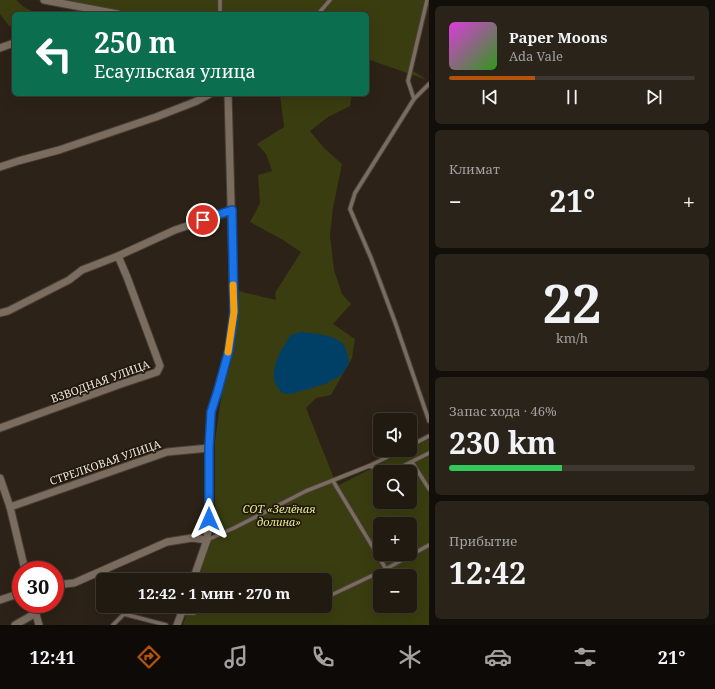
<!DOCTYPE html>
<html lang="ru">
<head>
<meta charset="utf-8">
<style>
  body { margin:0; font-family:"Noto Serif",serif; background:#29231a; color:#f1f3f6; height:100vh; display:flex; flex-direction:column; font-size:15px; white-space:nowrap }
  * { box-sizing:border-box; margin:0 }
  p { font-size:13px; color:#a2a19f }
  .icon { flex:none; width:22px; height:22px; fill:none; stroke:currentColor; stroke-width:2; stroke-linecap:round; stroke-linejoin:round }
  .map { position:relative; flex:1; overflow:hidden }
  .sheet { display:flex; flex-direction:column; gap:6px; padding:6px; background:#120e09; width:286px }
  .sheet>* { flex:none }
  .banner { position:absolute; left:12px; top:12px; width:357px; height:84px; border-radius:6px; box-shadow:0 4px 16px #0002,0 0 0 1px #3e3831; background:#0b6e4f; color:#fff; overflow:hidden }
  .fabs { position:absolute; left:373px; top:413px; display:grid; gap:8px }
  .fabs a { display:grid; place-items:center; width:44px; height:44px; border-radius:6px; background:#211a11; box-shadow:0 4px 16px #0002,0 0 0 1px #3e3831; font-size:20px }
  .speed { position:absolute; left:12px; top:561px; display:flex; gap:8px; font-size:20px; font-weight:700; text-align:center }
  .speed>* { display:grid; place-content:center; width:52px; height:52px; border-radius:50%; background:#211a11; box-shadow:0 4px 16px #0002,0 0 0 1px #3e3831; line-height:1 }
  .speed .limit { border:6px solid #d22; background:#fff; color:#111 }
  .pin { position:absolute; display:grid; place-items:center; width:34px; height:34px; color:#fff; margin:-17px; border:2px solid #fff; border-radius:50%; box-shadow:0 1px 4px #0007 }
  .me { position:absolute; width:44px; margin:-22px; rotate:0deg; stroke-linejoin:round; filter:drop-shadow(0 0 3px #0008) }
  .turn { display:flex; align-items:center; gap:14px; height:84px; padding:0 16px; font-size:18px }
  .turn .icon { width:52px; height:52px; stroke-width:2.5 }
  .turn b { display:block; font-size:28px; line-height:34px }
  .big { font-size:30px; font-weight:700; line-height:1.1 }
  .sheet .tile { flex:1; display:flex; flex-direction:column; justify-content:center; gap:6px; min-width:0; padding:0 14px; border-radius:6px; background:#29231a }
  .sheet .dial { align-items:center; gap:0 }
  .dial b { font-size:52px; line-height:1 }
  .song { display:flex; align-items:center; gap:12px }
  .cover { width:48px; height:48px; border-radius:6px; background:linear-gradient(135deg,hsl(300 70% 55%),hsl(110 70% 35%)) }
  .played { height:4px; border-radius:2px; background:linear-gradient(90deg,#b45309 35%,#3e3831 35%) }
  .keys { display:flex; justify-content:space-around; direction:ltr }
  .heat { display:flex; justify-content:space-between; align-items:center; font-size:22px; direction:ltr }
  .charge { height:6px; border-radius:3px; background:linear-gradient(90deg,#34c759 46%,#3e3831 0) }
  .trip { position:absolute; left:96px; top:573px; width:236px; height:40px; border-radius:6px; background:#211a11; box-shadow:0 4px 16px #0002,0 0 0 1px #3e3831; font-weight:700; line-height:40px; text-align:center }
  .dock { display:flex; height:64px; justify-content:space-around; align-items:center; background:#0d0a07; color:#a2a19f }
  .dock .icon { width:28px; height:28px }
  .dock .on { color:#b45309 }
  .dock b { font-size:18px; color:#f1f3f6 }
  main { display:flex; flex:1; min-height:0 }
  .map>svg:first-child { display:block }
  .green { fill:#393d0f; fill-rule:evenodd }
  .water { fill:#004067 }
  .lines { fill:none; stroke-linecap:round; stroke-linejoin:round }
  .lane-casing { stroke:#483f37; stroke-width:5.5 }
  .street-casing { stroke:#483f37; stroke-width:9 }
  .lane { stroke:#7a6d60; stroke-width:3.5 }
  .street { stroke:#7a6d60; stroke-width:7 }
  .route-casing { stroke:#114b97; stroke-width:10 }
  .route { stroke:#1a73e8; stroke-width:7 }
  .slow { stroke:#f59e0b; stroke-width:7 }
  .labels { text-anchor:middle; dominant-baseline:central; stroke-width:3.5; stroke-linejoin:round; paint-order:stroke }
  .street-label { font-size:11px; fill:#ece5dd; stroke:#22180d }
  .park-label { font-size:11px; font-style:italic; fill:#e4ed8f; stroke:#22180d }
</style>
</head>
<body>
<main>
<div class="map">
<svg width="429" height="625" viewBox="0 0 429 625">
  <rect width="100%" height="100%" fill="#2c2217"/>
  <!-- green -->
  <g class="green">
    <polygon points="0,0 16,0 24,7 38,14 14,14 14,27 9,26 0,14"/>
    <polygon points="65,0 429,0 429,6 412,70 427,80 367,59 367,14 109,14"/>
    <path d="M280,94H352L350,106L328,117L310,131L324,148L342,164L333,208L330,235L334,270L342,294L351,304L333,324L355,339L352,358L331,395L316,398L306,408L337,486L408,450H410V449L429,439V625H183L189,606H325V580H198L215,528V441L222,392L234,351L239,291L276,300L275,293L301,252L283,240L250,222L260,203L258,175L272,171L266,154L257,144L284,127ZM380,472H410V502H380ZM380,524H410V554H380ZM380,576H410V606H380Z"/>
  </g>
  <!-- water -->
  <path class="water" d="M301,332C311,333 337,335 343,344C347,350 348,357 349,363L342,375L325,384L291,394L282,393C280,390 277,387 276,385C269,368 282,348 291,335Z"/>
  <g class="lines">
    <defs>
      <g id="lane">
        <polyline points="220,0 220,14"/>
        <polyline points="318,14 330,0"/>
        <polyline points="429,84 414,99 355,193 350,209 371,258 395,322 429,421"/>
        <polyline points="414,99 408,81 427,0"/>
        <polyline points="410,446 429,436"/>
        <polyline points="412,462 429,489"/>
        <polyline points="369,466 390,472"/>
        <polyline points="391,472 429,453"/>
        <polyline points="333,481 386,569"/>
        <polyline points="207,540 234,528 306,491 369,466 402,450"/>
        <polyline points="325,598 386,569 429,545"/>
        <polyline points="181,613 194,613 207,606"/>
        <polyline points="113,625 124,614 166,625"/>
      </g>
      <g id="street">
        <polyline points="44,0 118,14"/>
        <polyline points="0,48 14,43"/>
        <polyline points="0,167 18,161 59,150 156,117 197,101 210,94"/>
        <polyline points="0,313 8,311 69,280 82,270 118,256 175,230 232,211"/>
        <polyline points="0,428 121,384 157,372 160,366 127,277 118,256"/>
        <polyline points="0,478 10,507 25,570"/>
        <polyline points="10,507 167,452 209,448"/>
        <polyline points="193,580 207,540 209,519 209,448 211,412 218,390 229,350 234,312 228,94"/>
        <polyline points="55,585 74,583 167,542 192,538 207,540"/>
        <polyline points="0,600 21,593"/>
        <polyline points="33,604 39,625"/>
        <polyline points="15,625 36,613"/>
        <polyline points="177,625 184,606"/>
      </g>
    </defs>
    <!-- lane casing -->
    <use href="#lane" class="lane-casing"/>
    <!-- street casing -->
    <use href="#street" class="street-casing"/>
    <!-- lane -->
    <use href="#lane" class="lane"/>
    <!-- street -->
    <use href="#street" class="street"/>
  </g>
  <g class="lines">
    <defs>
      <polyline id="route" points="203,220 232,210 234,312 229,350 218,390 211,412 209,448 209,519"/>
    </defs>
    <!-- route casing -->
    <use href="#route" class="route-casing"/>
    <!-- route -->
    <use href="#route" class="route"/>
    <!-- slow -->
    <polyline class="slow" points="228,352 234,312 233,285"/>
  </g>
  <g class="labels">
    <!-- street labels -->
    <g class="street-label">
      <text transform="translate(100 381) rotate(-20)">ВЗВОДНАЯ УЛИЦА</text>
      <text transform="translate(105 462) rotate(-19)">СТРЕЛКОВАЯ УЛИЦА</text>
    </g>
    <!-- park labels -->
    <g class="park-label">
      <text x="279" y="508">СОТ «Зелёная<tspan x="279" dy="13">долина»</tspan></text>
    </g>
  </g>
</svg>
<div class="fabs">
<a><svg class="icon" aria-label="sound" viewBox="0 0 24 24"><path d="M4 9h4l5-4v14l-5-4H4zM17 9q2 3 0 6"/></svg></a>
<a><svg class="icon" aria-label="search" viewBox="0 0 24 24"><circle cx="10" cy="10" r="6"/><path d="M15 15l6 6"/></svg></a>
<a>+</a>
<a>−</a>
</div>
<div class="speed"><div class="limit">30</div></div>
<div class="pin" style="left:203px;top:220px;background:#d93025"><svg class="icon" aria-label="arrive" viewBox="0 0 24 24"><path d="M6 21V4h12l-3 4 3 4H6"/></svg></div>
<svg class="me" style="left:209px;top:519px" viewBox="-20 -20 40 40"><path d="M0-17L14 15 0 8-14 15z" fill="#1a73e8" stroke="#fff" stroke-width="4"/></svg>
<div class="trip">12:42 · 1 мин · 270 m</div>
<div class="banner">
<div class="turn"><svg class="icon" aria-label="left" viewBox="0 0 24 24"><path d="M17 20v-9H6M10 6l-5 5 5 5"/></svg><div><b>250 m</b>Есаульская улица</div></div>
</div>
</div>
<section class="sheet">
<div class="tile">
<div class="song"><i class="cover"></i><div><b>Paper Moons</b><p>Ada Vale</p></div></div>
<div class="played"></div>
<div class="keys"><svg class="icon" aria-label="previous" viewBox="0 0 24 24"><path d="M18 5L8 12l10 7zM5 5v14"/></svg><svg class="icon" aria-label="pause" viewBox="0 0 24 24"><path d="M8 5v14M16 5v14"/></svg><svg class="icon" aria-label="next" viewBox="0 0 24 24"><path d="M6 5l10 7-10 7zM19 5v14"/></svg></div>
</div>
<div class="tile"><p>Климат</p>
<div class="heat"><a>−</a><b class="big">21°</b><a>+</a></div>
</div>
<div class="tile dial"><b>22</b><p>km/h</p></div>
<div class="tile"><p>Запас хода · 46%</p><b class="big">230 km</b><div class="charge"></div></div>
<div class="tile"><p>Прибытие</p><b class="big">12:42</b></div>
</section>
</main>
<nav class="dock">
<b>12:41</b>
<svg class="icon on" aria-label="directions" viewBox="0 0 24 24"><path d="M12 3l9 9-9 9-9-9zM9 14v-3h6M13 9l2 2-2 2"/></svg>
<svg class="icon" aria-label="music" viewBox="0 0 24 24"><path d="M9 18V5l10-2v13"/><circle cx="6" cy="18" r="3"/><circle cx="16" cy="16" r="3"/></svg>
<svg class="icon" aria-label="phone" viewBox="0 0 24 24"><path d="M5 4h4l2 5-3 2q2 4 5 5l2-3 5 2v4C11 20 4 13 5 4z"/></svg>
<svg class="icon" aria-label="climate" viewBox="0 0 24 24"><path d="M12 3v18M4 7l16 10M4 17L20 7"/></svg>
<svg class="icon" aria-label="car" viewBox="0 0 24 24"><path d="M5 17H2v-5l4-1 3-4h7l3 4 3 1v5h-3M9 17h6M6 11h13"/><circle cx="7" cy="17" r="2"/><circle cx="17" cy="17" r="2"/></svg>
<svg class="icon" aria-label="filters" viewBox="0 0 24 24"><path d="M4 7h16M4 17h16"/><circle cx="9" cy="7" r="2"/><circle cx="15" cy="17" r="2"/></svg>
<b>21°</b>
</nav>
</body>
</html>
